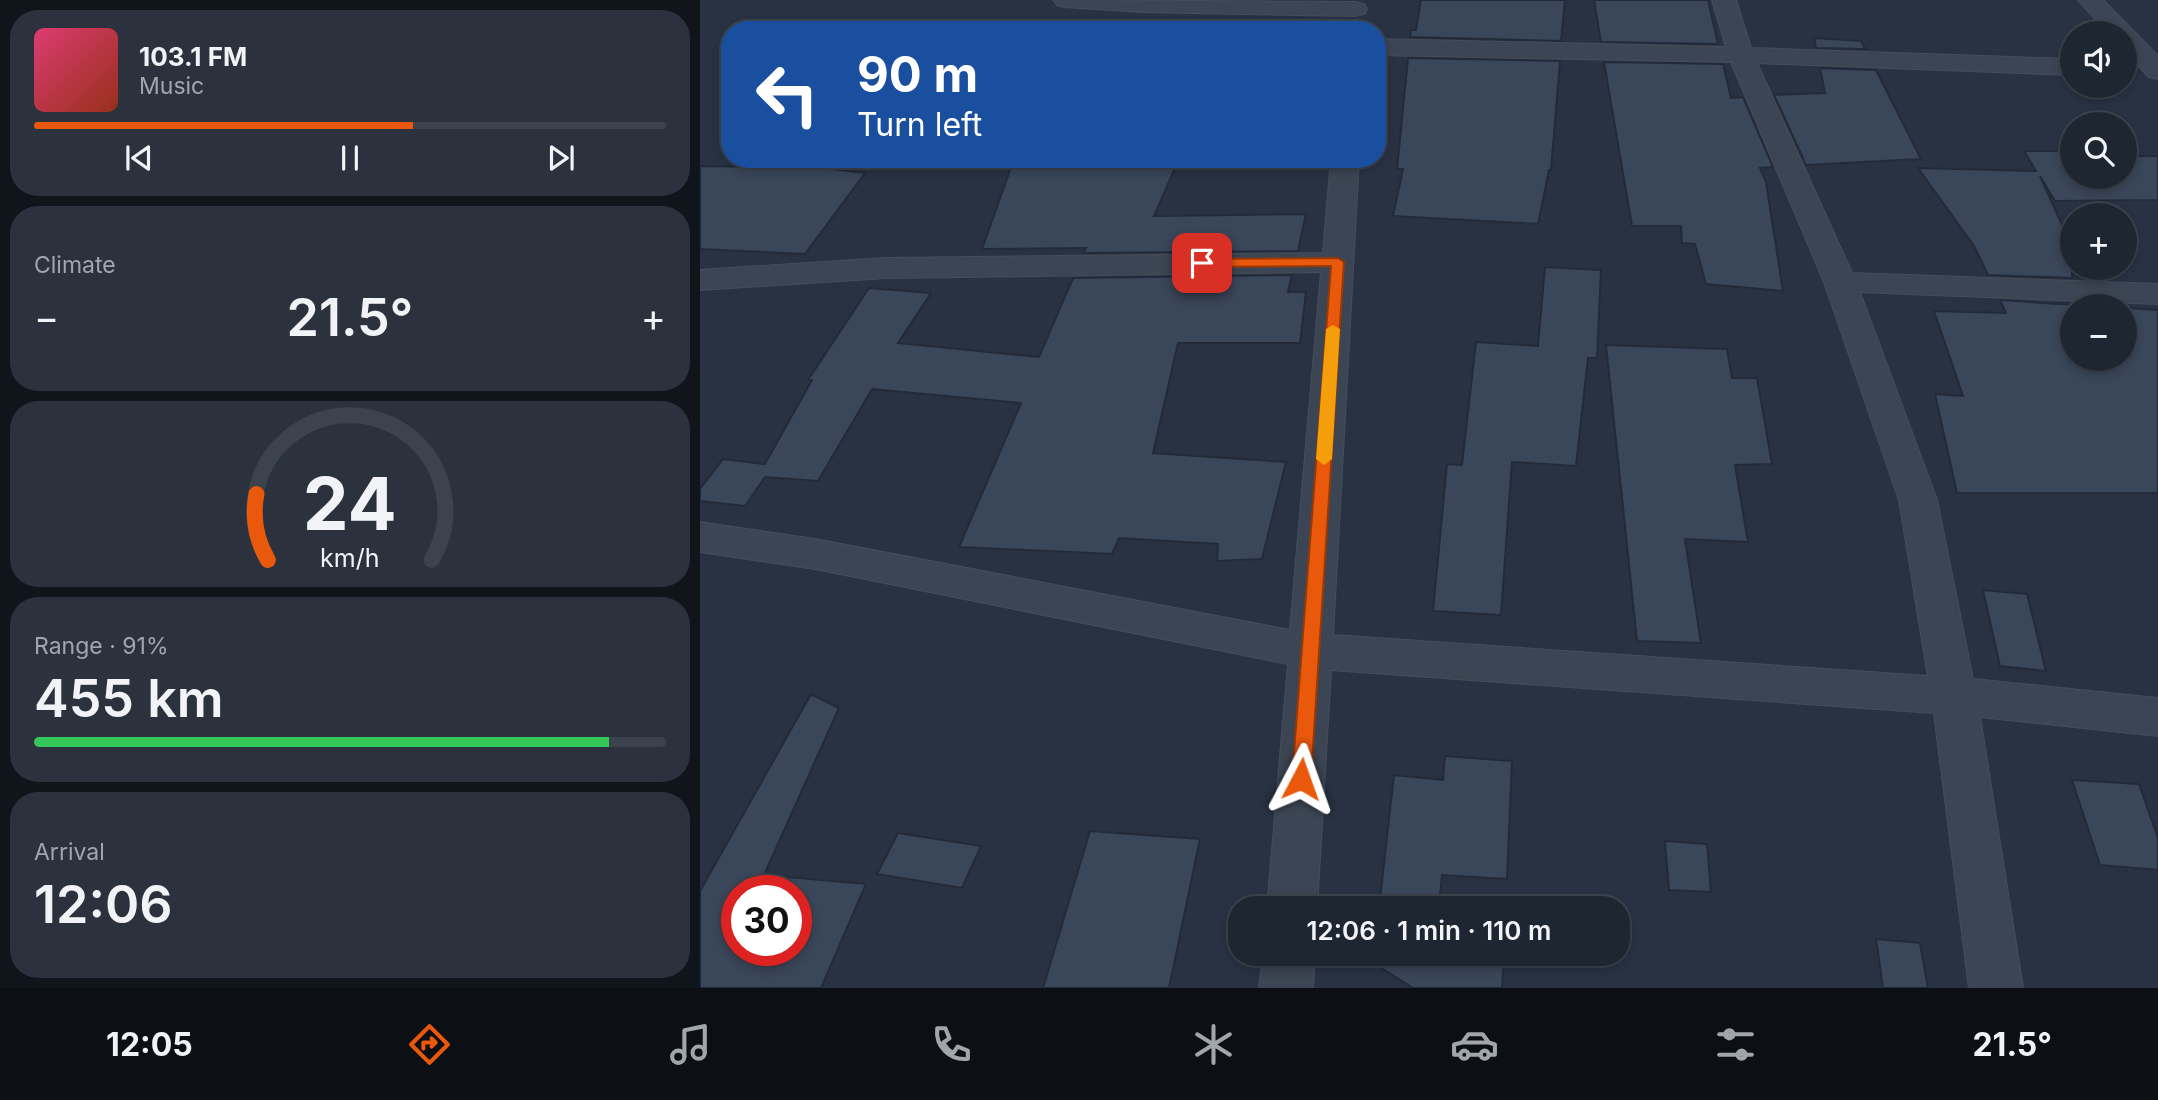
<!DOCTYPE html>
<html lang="en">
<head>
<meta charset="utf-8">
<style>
  body { margin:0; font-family:Inter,sans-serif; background:#2b323e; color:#f1f3f6; height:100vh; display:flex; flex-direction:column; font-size:26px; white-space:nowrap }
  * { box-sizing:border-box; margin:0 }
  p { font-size:23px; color:#a1a5ac }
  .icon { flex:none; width:38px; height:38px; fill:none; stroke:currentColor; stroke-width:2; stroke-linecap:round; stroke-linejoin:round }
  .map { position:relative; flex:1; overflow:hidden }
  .side { display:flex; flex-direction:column; gap:10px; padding:10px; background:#10151c; width:700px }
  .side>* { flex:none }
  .guide { position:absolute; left:21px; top:21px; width:665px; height:147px; border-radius:28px; box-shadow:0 4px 10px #0003,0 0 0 2px #3c434d; background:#1a4fa0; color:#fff; overflow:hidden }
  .tools { position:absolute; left:1360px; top:21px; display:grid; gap:14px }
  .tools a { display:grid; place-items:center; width:77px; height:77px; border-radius:50%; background:#1e2632; box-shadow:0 4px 10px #0003,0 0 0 2px #3c434d; font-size:35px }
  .speed { position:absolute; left:21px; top:875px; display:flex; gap:14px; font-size:35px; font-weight:700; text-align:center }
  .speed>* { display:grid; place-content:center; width:91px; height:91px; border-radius:50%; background:#1e2632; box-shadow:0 4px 10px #0003,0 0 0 2px #3c434d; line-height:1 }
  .speed .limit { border:10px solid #d22; background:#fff; color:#111 }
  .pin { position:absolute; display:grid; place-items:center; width:60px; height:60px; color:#fff; margin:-30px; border-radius:14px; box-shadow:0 4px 10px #0006 }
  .me { position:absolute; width:77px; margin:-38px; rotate:4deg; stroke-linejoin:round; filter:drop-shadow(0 0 5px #0008) }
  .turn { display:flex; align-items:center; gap:24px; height:147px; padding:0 21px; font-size:32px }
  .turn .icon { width:91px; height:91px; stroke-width:2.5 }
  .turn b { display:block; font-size:49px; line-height:60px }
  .big { font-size:52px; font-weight:600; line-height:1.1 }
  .side .card { flex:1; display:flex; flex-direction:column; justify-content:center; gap:10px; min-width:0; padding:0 24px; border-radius:28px; background:#2b323e }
  .side .dial { align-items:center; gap:0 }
  .dial svg { height:182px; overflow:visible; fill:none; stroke:#3c434d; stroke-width:7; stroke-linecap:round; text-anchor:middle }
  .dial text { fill:#f1f3f6; stroke:none }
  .song { display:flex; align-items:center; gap:21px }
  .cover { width:84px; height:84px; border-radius:10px; background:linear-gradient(135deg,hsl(340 70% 55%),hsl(10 70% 35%)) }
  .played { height:7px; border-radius:4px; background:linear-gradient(90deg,#ea580c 60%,#3c434d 60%) }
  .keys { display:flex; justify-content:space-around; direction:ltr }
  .heat { display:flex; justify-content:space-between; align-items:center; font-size:38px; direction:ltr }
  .charge { height:10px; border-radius:5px; background:linear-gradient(90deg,#34c759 91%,#3c434d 0) }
  .trip { position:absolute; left:528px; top:896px; width:402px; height:70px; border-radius:28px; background:#1e2632; box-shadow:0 4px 10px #0003,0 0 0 2px #3c434d; font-weight:600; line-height:70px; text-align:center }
  .dock { display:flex; height:112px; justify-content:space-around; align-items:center; background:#0c0f14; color:#a1a5ac }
  .dock .icon { width:49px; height:49px }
  .dock .on { color:#ea580c }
  .dock b { font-size:32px; color:#f1f3f6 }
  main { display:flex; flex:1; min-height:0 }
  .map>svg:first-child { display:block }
  .building { fill:#3a4659; stroke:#232b3a; stroke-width:2; fill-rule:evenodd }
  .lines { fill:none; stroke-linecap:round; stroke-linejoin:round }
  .street-casing { stroke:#464d5c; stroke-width:2 }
  .street { fill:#3c4553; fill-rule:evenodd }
  .route { fill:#ea580c; stroke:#983908; stroke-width:2 }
  .slow { fill:#f59e0b }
</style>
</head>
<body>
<main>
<section class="side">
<div class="card">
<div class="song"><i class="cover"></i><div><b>103.1 FM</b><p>Music</p></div></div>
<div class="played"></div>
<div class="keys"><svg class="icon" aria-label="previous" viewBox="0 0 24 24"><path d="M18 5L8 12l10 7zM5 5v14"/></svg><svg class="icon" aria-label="pause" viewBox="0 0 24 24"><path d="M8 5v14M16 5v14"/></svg><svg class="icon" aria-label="next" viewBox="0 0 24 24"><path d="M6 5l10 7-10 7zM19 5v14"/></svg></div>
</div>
<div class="card"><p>Climate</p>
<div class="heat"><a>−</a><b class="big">21.5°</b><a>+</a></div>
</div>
<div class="card dial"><svg viewBox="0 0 100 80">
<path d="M14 69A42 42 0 1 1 86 69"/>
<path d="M14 69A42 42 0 0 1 9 40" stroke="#ea580c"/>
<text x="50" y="56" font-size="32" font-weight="700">24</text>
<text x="50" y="72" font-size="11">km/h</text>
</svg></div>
<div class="card"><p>Range · 91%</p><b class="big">455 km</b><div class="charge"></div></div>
<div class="card"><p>Arrival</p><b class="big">12:06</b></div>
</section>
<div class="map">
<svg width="1458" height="988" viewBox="0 0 1458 988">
  <rect width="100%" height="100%" fill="#283243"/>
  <!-- building -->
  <g class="building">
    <polygon points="721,0 865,0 861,41 710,37 711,30 716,30"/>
    <polygon points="894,0 1008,0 1018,44 901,42"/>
    <polygon points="1114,38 1161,41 1165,49 1116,48"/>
    <polygon points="708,58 860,61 851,170 849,170 838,224 693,216 703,169 697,169"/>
    <polygon points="904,62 1023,64 1031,98 1043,97 1073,167 1060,168 1066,182 1083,291 1006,284 995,244 982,243 981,226 932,226"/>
    <polygon points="1120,68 1176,70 1221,159 1106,165 1074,95 1125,93"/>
    <polygon points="1324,151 1372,151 1372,177 1424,177 1424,156 1458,156 1458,200 1355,201 1340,176 1372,247 1372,278 1288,275 1274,246 1218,168 1336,171"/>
    <polygon points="314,159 479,159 454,216 606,214 598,251 384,253 386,248 282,249"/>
    <polygon points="0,166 122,168 165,173 105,254 0,249"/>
    <polygon points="845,267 901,270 897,358 888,358 876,466 812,462 801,615 733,611 747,464 762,465 776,342 838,346"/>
    <polygon points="592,275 588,292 606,292 600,343 478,343 453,453 586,462 562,559 517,561 518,544 419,538 412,554 259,547 321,403 172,389 118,481 65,477 45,506 0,501 0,489 23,459 65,464 112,380 108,380 169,288 231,293 198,343 339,357 373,278"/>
    <polygon points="1300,300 1388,306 1372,306 1372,359 1424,359 1424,308 1458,310 1458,493 1257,493 1235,394 1263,396 1234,311 1306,313"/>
    <polygon points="906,345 1027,349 1032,378 1057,378 1072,464 1035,465 1048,542 985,539 1001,643 937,641"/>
    <polygon points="1283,590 1327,594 1346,671 1300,666"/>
    <path d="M111,694L139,708L64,875L166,884L121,988H0V891ZM37,891H96V950H37Z"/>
    <polygon points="745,756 812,761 807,879 742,875 739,908 679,908 694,775 743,780"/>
    <polygon points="1372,780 1439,784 1458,838 1458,870 1400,865"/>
    <polygon points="390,831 500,839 469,988 343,988"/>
    <polygon points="198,833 281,846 262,888 177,874"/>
    <polygon points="965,841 1007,844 1011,892 969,890"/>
    <polygon points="1176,939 1220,943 1228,988 1183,988"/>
    <polygon points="673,954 804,954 802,988 713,988 672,962"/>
  </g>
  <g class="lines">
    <defs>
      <g id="street">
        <polygon points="353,0 655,2 664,4 667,9 664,14 655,16 443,12 365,7 357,5"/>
        <polygon points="1012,0 1036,0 1051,48 1372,59 1372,75 1057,63 1152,273 1458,284 1458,304 1160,292 1237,500 1273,679 1458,698 1458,736 1280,717 1323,988 1269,988 1234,713 631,670 617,908 567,908 588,664 115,569 0,552 0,522 115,539 590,630 621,272 186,278 0,290 0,270 186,258 623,253 631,159 659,159 633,635 1228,676 1199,500 1124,282 1031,62 677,55 677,39 1026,47"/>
        <polygon points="1378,0 1403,0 1458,56 1458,79 1449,77 1424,51 1424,33 1408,33"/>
        <polygon points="563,954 615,954 613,988 559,988"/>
      </g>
    </defs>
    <!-- street casing -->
    <use href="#street" class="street-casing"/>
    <!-- street -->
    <use href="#street" class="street"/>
  </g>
  <!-- route -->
  <polygon class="route" points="638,258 644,262 611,779 608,785 601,788 595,785 592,779 631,266 502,267 496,263 502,259"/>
  <!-- slow -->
  <polygon class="slow" points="633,325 640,329 632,459 624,465 616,459 626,329"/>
</svg>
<div class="tools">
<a><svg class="icon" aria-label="sound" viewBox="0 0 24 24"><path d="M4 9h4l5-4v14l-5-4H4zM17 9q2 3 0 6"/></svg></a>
<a><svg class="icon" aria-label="search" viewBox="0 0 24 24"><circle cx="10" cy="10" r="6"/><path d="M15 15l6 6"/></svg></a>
<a>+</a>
<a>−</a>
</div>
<div class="speed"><div class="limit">30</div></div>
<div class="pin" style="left:502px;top:263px;background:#d93025"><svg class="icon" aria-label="arrive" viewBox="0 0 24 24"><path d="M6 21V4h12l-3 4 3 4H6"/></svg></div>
<svg class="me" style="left:601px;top:779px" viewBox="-20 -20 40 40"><path d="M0-17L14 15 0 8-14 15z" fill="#ea580c" stroke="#fff" stroke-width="4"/></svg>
<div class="trip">12:06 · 1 min · 110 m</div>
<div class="guide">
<div class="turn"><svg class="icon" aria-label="left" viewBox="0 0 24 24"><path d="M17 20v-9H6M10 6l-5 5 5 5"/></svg><div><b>90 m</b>Turn left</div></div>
</div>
</div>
</main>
<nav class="dock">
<b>12:05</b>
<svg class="icon on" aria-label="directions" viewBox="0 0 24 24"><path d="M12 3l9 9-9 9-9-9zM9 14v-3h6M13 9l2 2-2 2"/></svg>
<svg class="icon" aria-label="music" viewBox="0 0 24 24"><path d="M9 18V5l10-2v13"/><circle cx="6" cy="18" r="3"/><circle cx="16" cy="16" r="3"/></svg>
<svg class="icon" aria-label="phone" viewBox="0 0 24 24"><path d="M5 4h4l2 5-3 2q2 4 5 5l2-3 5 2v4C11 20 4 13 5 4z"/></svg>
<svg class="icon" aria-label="climate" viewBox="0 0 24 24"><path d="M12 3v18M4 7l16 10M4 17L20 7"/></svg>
<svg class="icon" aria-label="car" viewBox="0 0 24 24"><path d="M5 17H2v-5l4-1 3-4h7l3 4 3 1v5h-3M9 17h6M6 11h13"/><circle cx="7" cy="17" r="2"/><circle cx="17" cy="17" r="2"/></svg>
<svg class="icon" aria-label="filters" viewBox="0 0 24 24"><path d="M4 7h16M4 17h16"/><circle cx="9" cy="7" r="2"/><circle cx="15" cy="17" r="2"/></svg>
<b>21.5°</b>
</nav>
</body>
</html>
